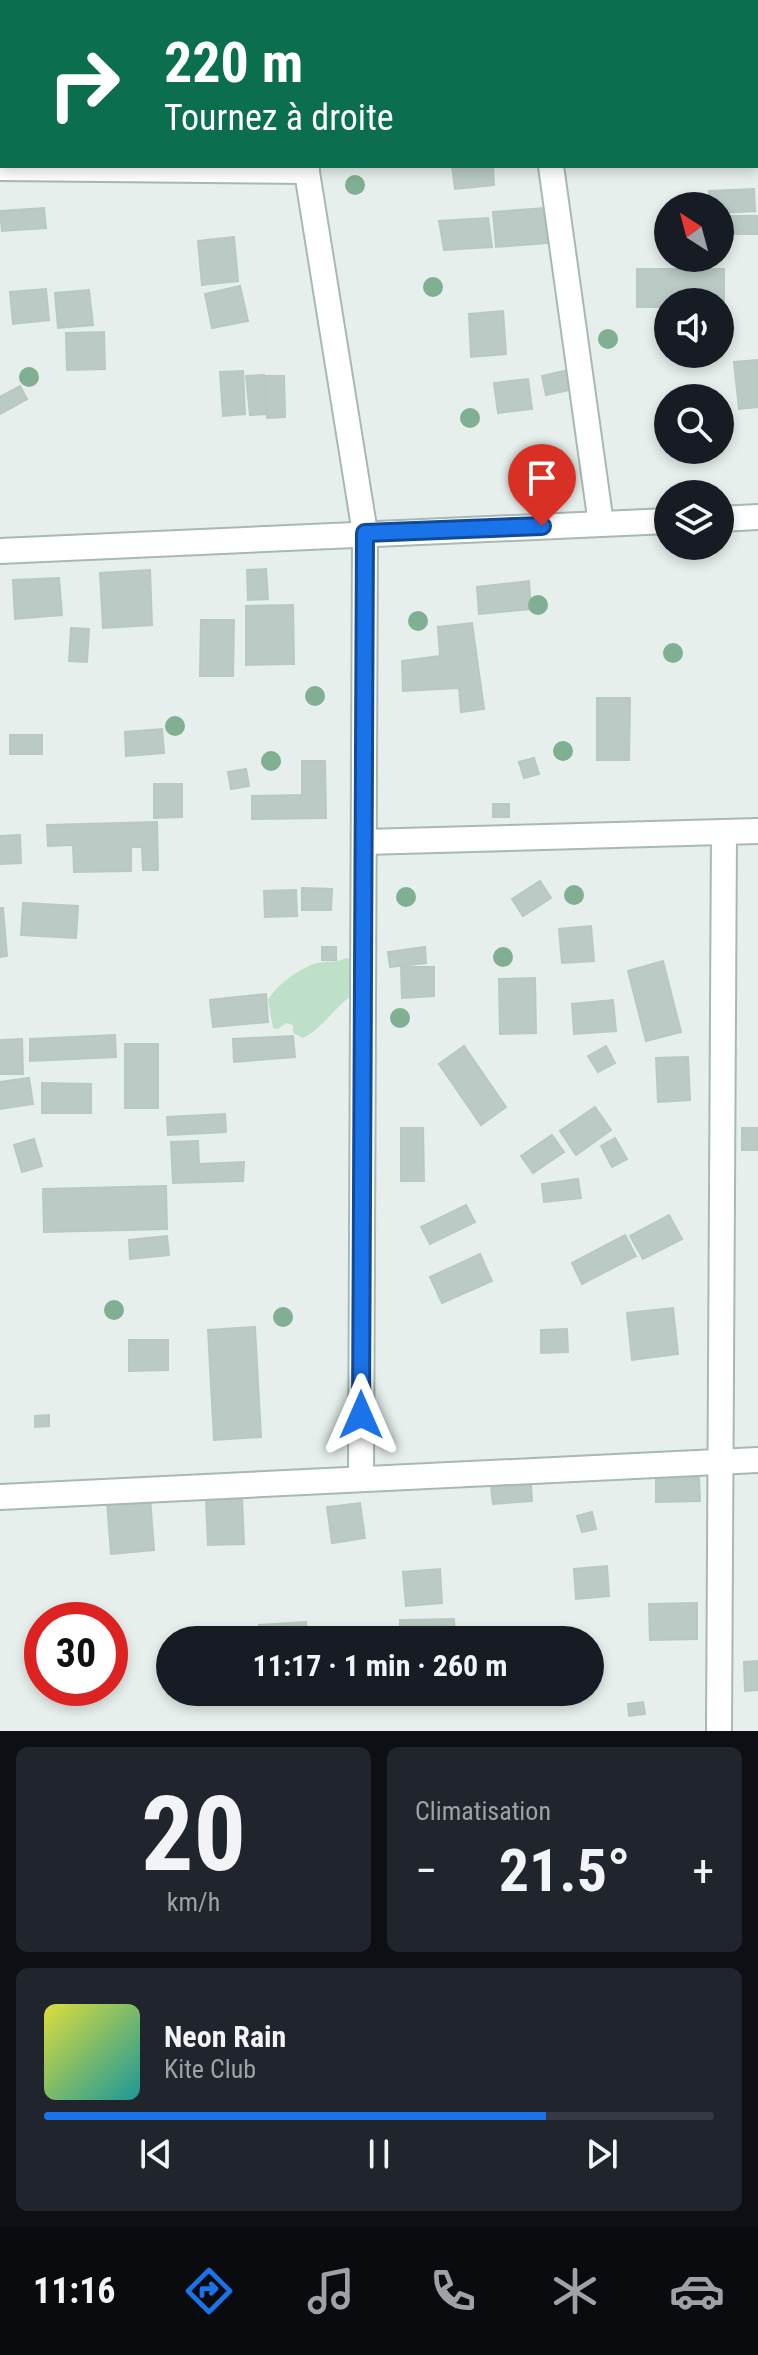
<!DOCTYPE html>
<html lang="fr">
<head>
<meta charset="utf-8">
<style>
  body { margin:0; font-family:"Roboto Condensed",sans-serif; background:#20242c; color:#f1f3f6; height:100vh; display:flex; flex-direction:column; font-size:30px; white-space:nowrap }
  * { box-sizing:border-box; margin:0 }
  p { font-size:26px; color:#9ea1a6 }
  .icon { flex:none; width:44px; height:44px; fill:none; stroke:currentColor; stroke-width:2; stroke-linecap:round; stroke-linejoin:round }
  .map { position:relative; height:1731px; overflow:hidden }
  .drawer { display:flex; flex-direction:column; gap:16px; padding:16px; background:#0d0f14; flex:1 }
  .drawer>* { flex:none }
  .guide { position:absolute; left:0px; top:0px; width:758px; height:168px; box-shadow:0 4px 12px #0003; background:#0b6e4f; color:#fff; overflow:hidden }
  .needle { width:52px; rotate:324deg }
  .controls { position:absolute; left:654px; top:192px; display:grid; gap:16px }
  .controls a { display:grid; place-items:center; width:80px; height:80px; border-radius:50%; background:#171b24; box-shadow:0 4px 12px #0003; font-size:40px }
  .speed { position:absolute; left:24px; top:1602px; display:flex; gap:16px; font-size:40px; font-weight:700; text-align:center }
  .speed>* { display:grid; place-content:center; width:104px; height:104px; border-radius:50%; background:#171b24; box-shadow:0 4px 12px #0003; line-height:1 }
  .speed .limit { border:12px solid #d22; background:#fff; color:#111 }
  .pin { position:absolute; display:grid; place-items:center; width:68px; height:68px; color:#fff; margin:-82px -34px; border-radius:50% 50% 50% 0; rotate:-45deg; box-shadow:0 0 8px #0007 }
  .pin .icon { rotate:45deg }
  .me { position:absolute; width:88px; margin:-44px; rotate:0deg; stroke-linejoin:round; filter:drop-shadow(0 0 6px #0008) }
  .turn { display:flex; align-items:center; gap:28px; height:168px; padding:0 32px; font-size:36px }
  .turn .icon { width:104px; height:104px; stroke-width:2.5 }
  .turn b { display:block; font-size:56px; line-height:68px }
  .big { font-size:60px; font-weight:700; line-height:1.1 }
  .drawer .card { flex:1; display:flex; flex-direction:column; justify-content:center; gap:12px; min-width:0; padding:0 28px; border-radius:12px; background:#20242c }
  .drawer .dial { align-items:center; gap:0 }
  .dial b { font-size:104px; line-height:1 }
  .song { display:flex; align-items:center; gap:24px }
  .cover { width:96px; height:96px; border-radius:12px; background:linear-gradient(135deg,hsl(60 70% 55%),hsl(180 70% 35%)) }
  .played { height:8px; border-radius:4px; background:linear-gradient(90deg,#1a73e8 75%,#363941 75%) }
  .keys { display:flex; justify-content:space-around; direction:ltr }
  .heat { display:flex; justify-content:space-between; align-items:center; font-size:44px; direction:ltr }
  .drawer .tiles { flex:1; display:grid; gap:16px; grid-template-columns:1fr 1fr }
  .card:last-child { grid-column:span 2 }
  .trip { position:absolute; left:156px; top:1626px; width:448px; height:80px; border-radius:40px; background:#171b24; box-shadow:0 4px 12px #0003; font-weight:700; line-height:80px; text-align:center }
  .menu { display:flex; height:128px; justify-content:space-around; align-items:center; background:#090b0e; color:#9ea1a6 }
  .menu .icon { width:56px; height:56px }
  .menu .current { color:#1a73e8 }
  .menu b { font-size:36px; color:#f1f3f6 }
  .map>svg:first-child { display:block }
  .green { fill:#bfe0c8 }
  .building { fill:#bbcac4; stroke:#b8c9c2; stroke-width:2 }
  .lines { fill:none; stroke-linecap:round; stroke-linejoin:round }
  .minor-casing { stroke:#a8b8b2; stroke-width:28 }
  .tertiary-casing { stroke:#a8b8b2; stroke-width:28 }
  .minor { stroke:#fff; stroke-width:24 }
  .tertiary { stroke:#fff; stroke-width:24 }
  .tree { fill:#80af93 }
  .route-casing { stroke:#114b97; stroke-width:20 }
  .route { stroke:#1a73e8; stroke-width:14 }
</style>
</head>
<body>
<div class="map">
<svg width="758" height="1731" viewBox="0 0 758 1731">
  <rect width="100%" height="100%" fill="#e6efeb"/>
  <!-- green -->
  <path class="green" d="M346,958L357,962L352,995C334,1008 324,1027 303,1038L293,1033V1025L286,1023L278,1029L273,1028L268,1000C277,985 297,970 314,964C326,960 334,964 346,958Z"/>
  <!-- building -->
  <g class="building">
    <rect x="410" y="0" width="82" height="2"/>
    <polygon points="452,166 493,166 494,185 455,189"/>
    <polygon points="754,189 755,211 720,213 720,206 710,206 709,191"/>
    <polygon points="44,208 46,228 2,231 0,211"/>
    <polygon points="545,208 547,243 496,247 493,212"/>
    <rect x="720" y="216" width="38" height="18"/>
    <polygon points="488,218 492,247 444,250 439,221"/>
    <polygon points="234,237 238,281 202,285 198,241"/>
    <rect x="669" y="258" width="47" height="4"/>
    <polygon points="637,269 724,269 724,306 720,306 720,302 668,302 668,307 637,307"/>
    <polygon points="240,286 248,321 212,328 205,294"/>
    <polygon points="46,289 49,320 13,324 10,292"/>
    <polygon points="89,290 93,325 58,328 55,293"/>
    <polygon points="503,311 506,354 471,357 469,314"/>
    <polygon points="104,332 105,369 67,370 66,333"/>
    <polygon points="758,360 758,407 739,409 734,362"/>
    <polygon points="573,369 578,388 546,395 542,376"/>
    <polygon points="243,371 245,414 223,416 220,372"/>
    <polygon points="264,375 267,414 250,415 246,376"/>
    <polygon points="266,376 284,376 285,417 267,418"/>
    <polygon points="528,379 532,409 498,413 494,383"/>
    <polygon points="20,386 27,399 0,414 0,397"/>
    <polygon points="266,569 268,599 248,600 247,570"/>
    <polygon points="150,570 152,625 103,628 100,573"/>
    <polygon points="59,578 62,615 15,619 13,580"/>
    <polygon points="529,581 531,609 479,614 477,587"/>
    <polygon points="293,605 294,664 246,665 246,606"/>
    <polygon points="201,620 234,620 233,676 200,676"/>
    <polygon points="472,623 484,709 461,712 459,688 403,691 402,661 440,656 438,627"/>
    <polygon points="71,628 89,629 87,662 69,661"/>
    <polygon points="597,698 630,698 629,760 597,760"/>
    <polygon points="162,729 164,753 126,756 125,732"/>
    <rect x="10" y="735" width="32" height="19"/>
    <polygon points="534,758 539,774 524,778 519,762"/>
    <polygon points="302,761 325,761 326,818 252,819 252,796 302,795"/>
    <polygon points="246,769 249,786 231,789 228,772"/>
    <polygon points="154,784 182,784 182,817 154,818"/>
    <rect x="493" y="804" width="16" height="13"/>
    <polygon points="157,822 158,870 143,870 142,847 131,847 131,871 74,872 73,845 48,846 47,825"/>
    <polygon points="20,835 21,863 0,864 0,836"/>
    <polygon points="540,881 551,898 523,916 512,899"/>
    <polygon points="302,888 332,889 331,910 302,910"/>
    <polygon points="296,890 297,916 265,917 264,891"/>
    <polygon points="23,903 78,906 76,938 21,935"/>
    <polygon points="0,908 3,908 7,956 0,957"/>
    <polygon points="591,926 594,961 562,963 559,929"/>
    <rect x="322" y="947" width="14" height="13"/>
    <polygon points="425,947 426,963 390,967 388,952"/>
    <polygon points="663,961 681,1032 646,1041 628,971"/>
    <polygon points="401,967 434,967 434,996 402,998"/>
    <polygon points="535,978 536,1033 500,1034 499,979"/>
    <polygon points="266,994 268,1022 213,1027 210,1000"/>
    <polygon points="613,1000 616,1031 574,1034 572,1004"/>
    <polygon points="115,1035 116,1057 30,1061 30,1039"/>
    <polygon points="293,1036 295,1057 234,1062 233,1039"/>
    <polygon points="22,1039 23,1074 0,1074 0,1040"/>
    <rect x="125" y="1044" width="33" height="64"/>
    <polygon points="464,1046 506,1107 481,1125 439,1064"/>
    <polygon points="606,1046 615,1063 598,1072 588,1056"/>
    <polygon points="688,1057 690,1100 658,1102 656,1058"/>
    <polygon points="29,1078 33,1104 0,1109 0,1082"/>
    <polygon points="42,1083 91,1084 91,1113 42,1113"/>
    <polygon points="595,1107 611,1130 576,1155 560,1131"/>
    <polygon points="225,1114 226,1132 168,1135 167,1117"/>
    <polygon points="401,1128 423,1128 424,1181 401,1181"/>
    <rect x="742" y="1128" width="16" height="22"/>
    <polygon points="552,1135 564,1152 533,1173 521,1156"/>
    <polygon points="615,1138 627,1159 612,1167 601,1146"/>
    <polygon points="34,1139 42,1166 22,1172 14,1145"/>
    <polygon points="198,1141 199,1164 244,1162 243,1181 173,1183 171,1142"/>
    <polygon points="578,1179 581,1198 544,1202 542,1184"/>
    <polygon points="166,1186 167,1229 44,1232 43,1189"/>
    <polygon points="466,1205 475,1222 430,1244 421,1227"/>
    <polygon points="669,1215 682,1239 643,1259 630,1236"/>
    <polygon points="625,1235 636,1256 582,1284 572,1263"/>
    <polygon points="167,1236 169,1255 130,1259 129,1240"/>
    <polygon points="480,1254 492,1281 442,1303 430,1277"/>
    <polygon points="673,1308 678,1354 632,1360 627,1313"/>
    <polygon points="255,1327 261,1437 214,1440 208,1330"/>
    <polygon points="567,1329 568,1352 541,1353 541,1330"/>
    <polygon points="129,1340 168,1340 168,1370 129,1371"/>
    <polygon points="49,1415 49,1426 35,1427 35,1416"/>
    <polygon points="656,1478 699,1478 700,1501 656,1502"/>
    <polygon points="531,1484 532,1501 493,1504 491,1487"/>
    <polygon points="150,1497 154,1550 111,1554 107,1501"/>
    <polygon points="242,1497 244,1544 208,1545 206,1499"/>
    <polygon points="360,1503 365,1538 332,1543 327,1507"/>
    <polygon points="592,1512 596,1529 582,1532 577,1516"/>
    <polygon points="607,1566 609,1596 576,1599 574,1569"/>
    <polygon points="440,1569 442,1603 406,1606 403,1572"/>
    <polygon points="697,1603 697,1639 650,1640 649,1604"/>
    <polygon points="454,1619 455,1640 400,1640 400,1620"/>
    <polygon points="306,1622 307,1640 260,1640 259,1625"/>
    <polygon points="758,1661 758,1690 745,1691 744,1662"/>
    <polygon points="196,1692 227,1692 228,1700 197,1704"/>
    <polygon points="643,1702 645,1714 629,1716 628,1704"/>
  </g>
  <g class="lines">
    <defs>
      <g id="minor">
        <polyline points="274,0 274,2"/>
        <polyline points="528,0 528,2"/>
        <polyline points="306,166 365,533 361,1479"/>
        <polyline points="551,166 601,524"/>
        <polyline points="0,168 307,171"/>
        <polyline points="364,842 758,831"/>
        <polyline points="719,1731 724,832"/>
      </g>
      <g id="tertiary">
        <polyline points="720,519 758,517"/>
        <polyline points="0,551 668,521"/>
        <polyline points="0,1497 758,1460"/>
      </g>
    </defs>
    <!-- minor casing -->
    <use href="#minor" class="minor-casing"/>
    <!-- tertiary casing -->
    <use href="#tertiary" class="tertiary-casing"/>
    <!-- minor -->
    <use href="#minor" class="minor"/>
    <!-- tertiary -->
    <use href="#tertiary" class="tertiary"/>
  </g>
  <!-- trees -->
  <g class="tree">
    <circle cx="355" cy="185" r="10"/>
    <circle cx="433" cy="287" r="10"/>
    <circle cx="608" cy="339" r="10"/>
    <circle cx="29" cy="377" r="10"/>
    <circle cx="470" cy="418" r="10"/>
    <circle cx="538" cy="605" r="10"/>
    <circle cx="418" cy="621" r="10"/>
    <circle cx="673" cy="653" r="10"/>
    <circle cx="315" cy="696" r="10"/>
    <circle cx="175" cy="726" r="10"/>
    <circle cx="563" cy="751" r="10"/>
    <circle cx="271" cy="761" r="10"/>
    <circle cx="574" cy="895" r="10"/>
    <circle cx="406" cy="897" r="10"/>
    <circle cx="503" cy="957" r="10"/>
    <circle cx="400" cy="1018" r="10"/>
    <circle cx="114" cy="1310" r="10"/>
    <circle cx="283" cy="1317" r="10"/>
  </g>
  <g class="lines">
    <defs>
      <polyline id="route" points="361,1415 365,533 542,526"/>
    </defs>
    <!-- route casing -->
    <use href="#route" class="route-casing"/>
    <!-- route -->
    <use href="#route" class="route"/>
  </g>
</svg>
<div class="controls">
<a><svg class="needle" viewBox="-14 -14 28 28"><path d="M0-13l5 13h-10z" fill="#e53935"/><path d="M0 13l5-13h-10z" fill="#9ea1a6"/></svg></a>
<a><svg class="icon" aria-label="sound" viewBox="0 0 24 24"><path d="M4 9h4l5-4v14l-5-4H4zM17 9q2 3 0 6"/></svg></a>
<a><svg class="icon" aria-label="search" viewBox="0 0 24 24"><circle cx="10" cy="10" r="6"/><path d="M15 15l6 6"/></svg></a>
<a><svg class="icon" aria-label="layers" viewBox="0 0 24 24"><path d="M12 4l9 5-9 5-9-5zM3 14l9 5 9-5"/></svg></a>
</div>
<div class="speed"><div class="limit">30</div></div>
<div class="pin" style="left:542px;top:526px;background:#d93025"><svg class="icon" aria-label="arrive" viewBox="0 0 24 24"><path d="M6 21V4h12l-3 4 3 4H6"/></svg></div>
<svg class="me" style="left:361px;top:1415px" viewBox="-20 -20 40 40"><path d="M0-17L14 15 0 8-14 15z" fill="#1a73e8" stroke="#fff" stroke-width="4"/></svg>
<div class="trip">11:17 · 1 min · 260 m</div>
<div class="guide">
<div class="turn"><svg class="icon" aria-label="right" viewBox="0 0 24 24"><path d="M7 20v-9h11M14 6l5 5-5 5"/></svg><div><b>220 m</b>Tournez à droite</div></div>
</div>
</div>
<section class="drawer">
<div class="tiles">
<div class="card dial"><b>20</b><p>km/h</p></div>
<div class="card"><p>Climatisation</p>
<div class="heat"><a>−</a><b class="big">21.5°</b><a>+</a></div>
</div>
<div class="card">
<div class="song"><i class="cover"></i><div><b>Neon Rain</b><p>Kite Club</p></div></div>
<div class="played"></div>
<div class="keys"><svg class="icon" aria-label="previous" viewBox="0 0 24 24"><path d="M18 5L8 12l10 7zM5 5v14"/></svg><svg class="icon" aria-label="pause" viewBox="0 0 24 24"><path d="M8 5v14M16 5v14"/></svg><svg class="icon" aria-label="next" viewBox="0 0 24 24"><path d="M6 5l10 7-10 7zM19 5v14"/></svg></div>
</div>
</div>
</section>
<nav class="menu">
<b>11:16</b>
<svg class="icon current" aria-label="directions" viewBox="0 0 24 24"><path d="M12 3l9 9-9 9-9-9zM9 14v-3h6M13 9l2 2-2 2"/></svg>
<svg class="icon" aria-label="music" viewBox="0 0 24 24"><path d="M9 18V5l10-2v13"/><circle cx="6" cy="18" r="3"/><circle cx="16" cy="16" r="3"/></svg>
<svg class="icon" aria-label="phone" viewBox="0 0 24 24"><path d="M5 4h4l2 5-3 2q2 4 5 5l2-3 5 2v4C11 20 4 13 5 4z"/></svg>
<svg class="icon" aria-label="climate" viewBox="0 0 24 24"><path d="M12 3v18M4 7l16 10M4 17L20 7"/></svg>
<svg class="icon" aria-label="car" viewBox="0 0 24 24"><path d="M5 17H2v-5l4-1 3-4h7l3 4 3 1v5h-3M9 17h6M6 11h13"/><circle cx="7" cy="17" r="2"/><circle cx="17" cy="17" r="2"/></svg>
</nav>
</body>
</html>
